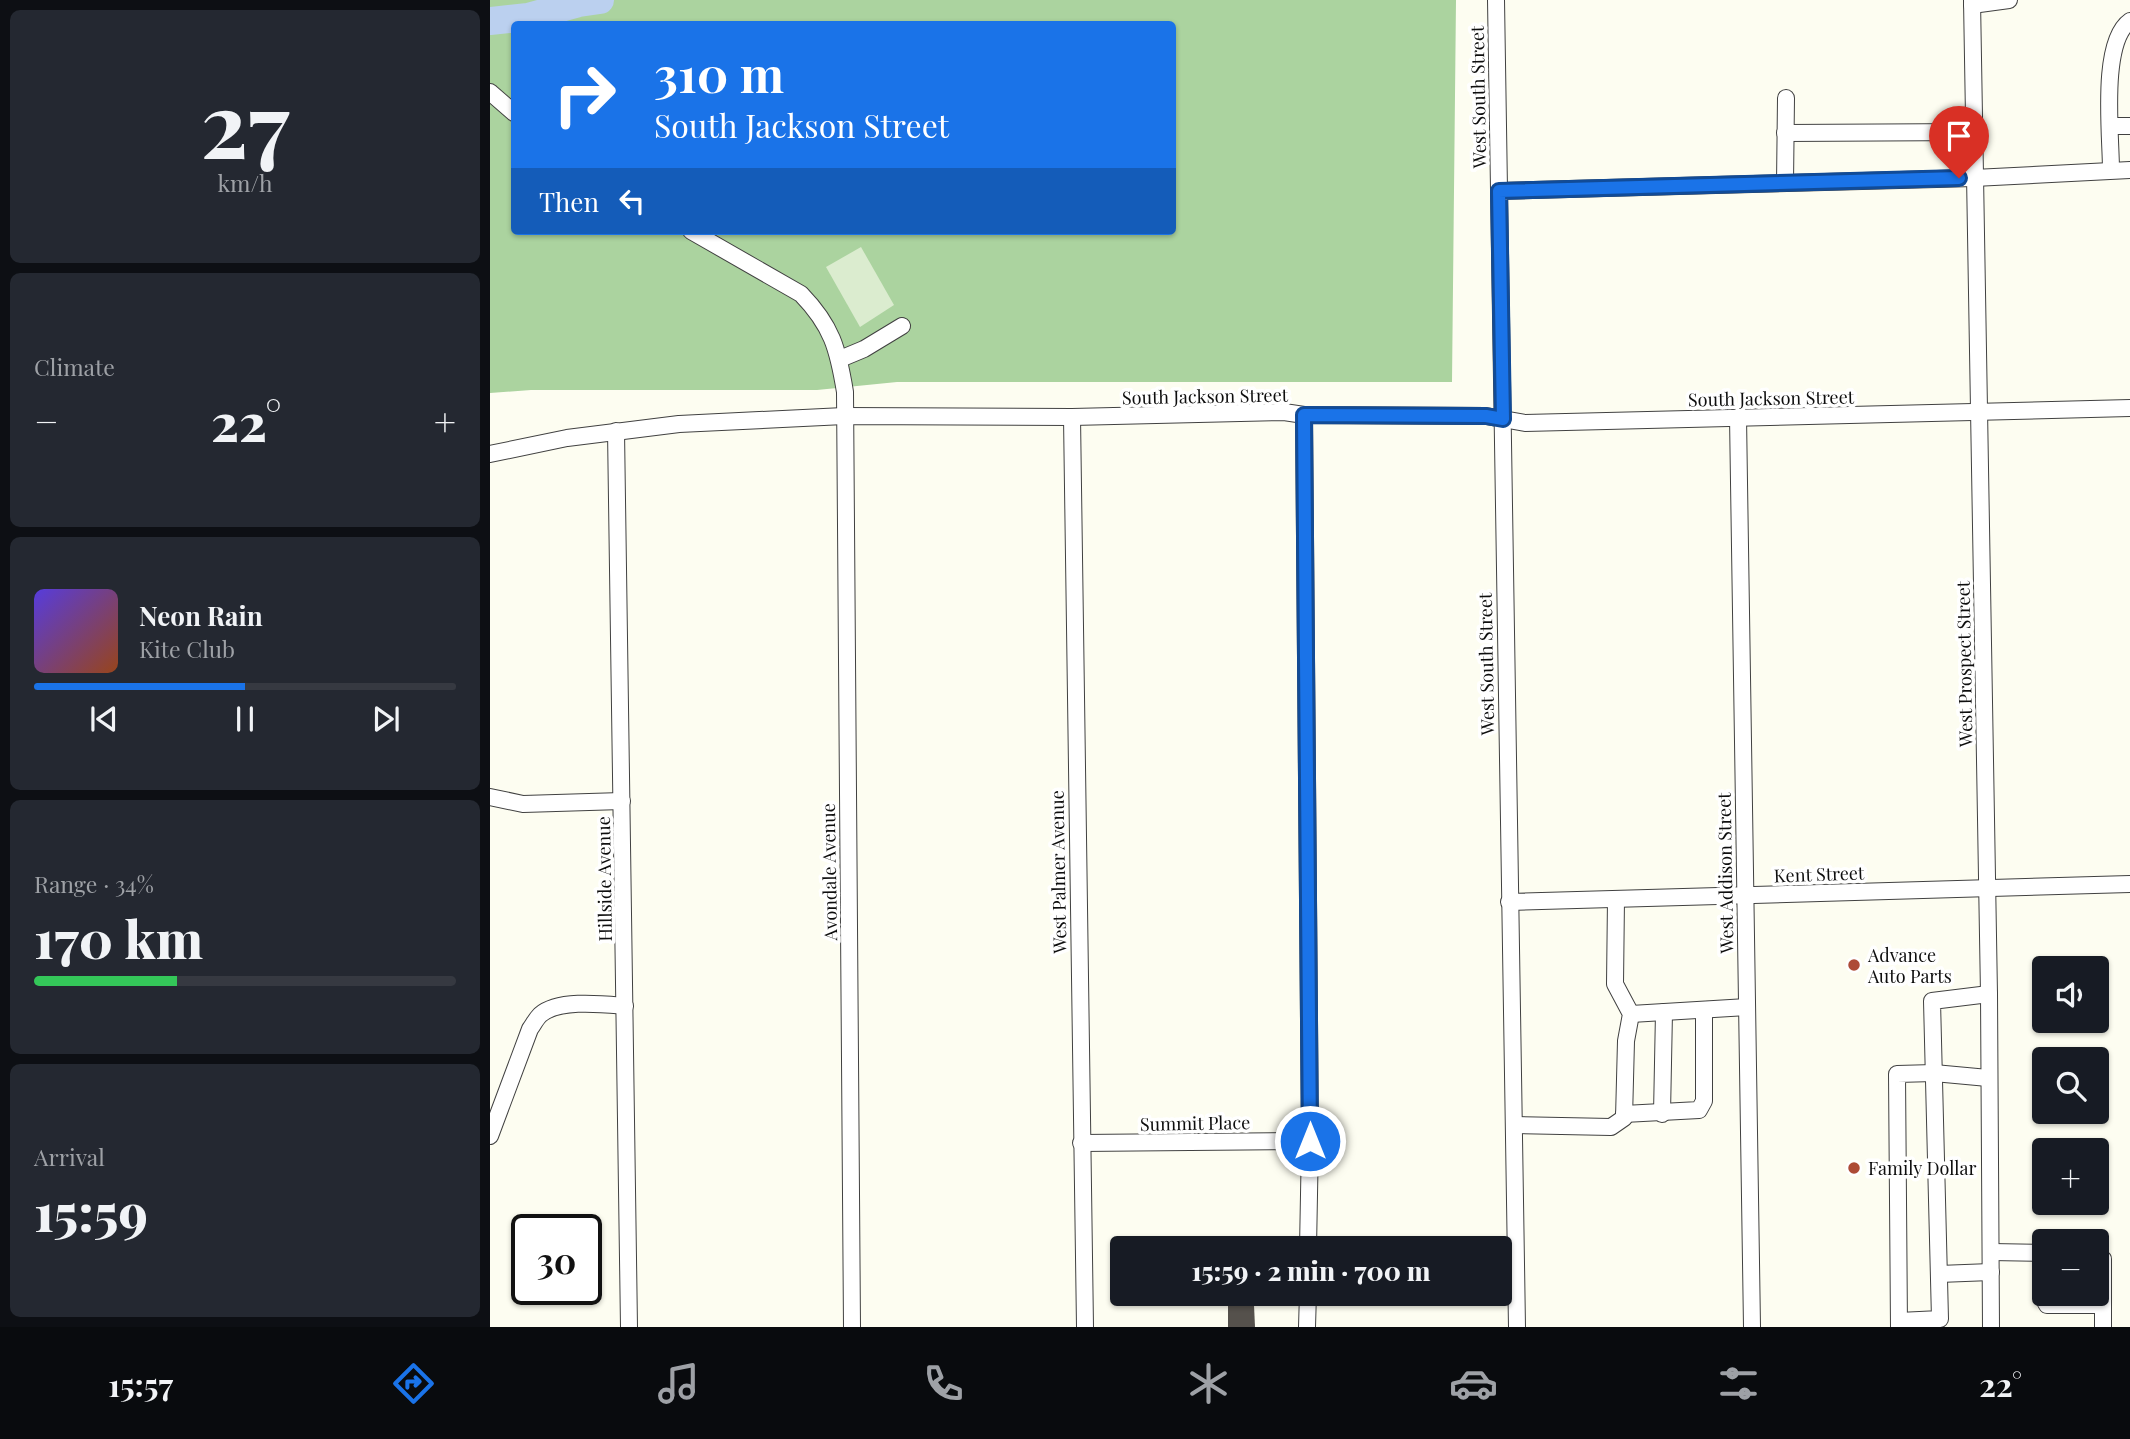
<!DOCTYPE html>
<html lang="en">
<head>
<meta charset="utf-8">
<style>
  body { margin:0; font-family:"Playfair Display",serif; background:#242831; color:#f1f3f6; height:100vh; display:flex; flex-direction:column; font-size:26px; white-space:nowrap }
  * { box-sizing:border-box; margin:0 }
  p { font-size:23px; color:#9ea1a6 }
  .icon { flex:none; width:38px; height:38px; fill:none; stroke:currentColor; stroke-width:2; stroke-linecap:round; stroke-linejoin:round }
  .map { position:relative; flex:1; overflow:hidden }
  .sheet { display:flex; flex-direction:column; gap:10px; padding:10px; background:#0d0f14; width:490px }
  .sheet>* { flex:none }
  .banner { position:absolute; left:21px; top:21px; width:665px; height:214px; border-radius:7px; box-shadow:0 2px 5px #0004; background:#1a73e8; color:#fff; overflow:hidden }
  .controls { position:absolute; left:1542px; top:956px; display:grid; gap:14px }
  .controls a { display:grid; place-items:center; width:77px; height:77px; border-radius:7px; background:#171b24; box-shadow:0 2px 5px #0004; font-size:35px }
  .speed { position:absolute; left:21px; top:1214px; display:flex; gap:14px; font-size:35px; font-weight:700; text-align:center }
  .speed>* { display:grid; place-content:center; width:91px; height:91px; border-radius:50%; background:#171b24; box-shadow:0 2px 5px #0004; line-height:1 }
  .speed .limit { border:4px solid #111; border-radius:10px; background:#fff; color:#111 }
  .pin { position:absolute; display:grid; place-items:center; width:60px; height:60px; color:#fff; margin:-72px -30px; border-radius:50% 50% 50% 0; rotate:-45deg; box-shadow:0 0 7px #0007 }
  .pin .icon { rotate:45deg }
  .me { position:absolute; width:77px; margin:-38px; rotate:0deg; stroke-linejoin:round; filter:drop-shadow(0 0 5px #0008) }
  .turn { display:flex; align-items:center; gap:24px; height:147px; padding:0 28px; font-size:32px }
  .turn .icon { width:91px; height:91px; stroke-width:2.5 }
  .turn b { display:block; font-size:49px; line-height:60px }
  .then { display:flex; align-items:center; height:66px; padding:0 28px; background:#0003; gap:14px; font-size:26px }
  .big { font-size:52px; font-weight:800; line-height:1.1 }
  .sheet .card { flex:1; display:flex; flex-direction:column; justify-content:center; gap:10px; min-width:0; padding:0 24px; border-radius:10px; background:#242831 }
  .sheet .dial { align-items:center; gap:0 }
  .dial b { font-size:91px; line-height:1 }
  .song { display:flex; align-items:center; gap:21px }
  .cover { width:84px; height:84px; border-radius:10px; background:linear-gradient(135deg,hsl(250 70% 55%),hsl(20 70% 35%)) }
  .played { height:7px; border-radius:4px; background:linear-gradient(90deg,#1a73e8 50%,#363941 50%) }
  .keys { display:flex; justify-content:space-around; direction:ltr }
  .heat { display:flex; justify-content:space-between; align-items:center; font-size:38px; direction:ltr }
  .charge { height:10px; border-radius:5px; background:linear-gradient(90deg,#34c759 34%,#363941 0) }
  .trip { position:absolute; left:620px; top:1236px; width:402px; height:70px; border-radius:7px; background:#171b24; box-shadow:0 2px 5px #0004; font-weight:800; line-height:70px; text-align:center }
  .tab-bar { display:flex; height:112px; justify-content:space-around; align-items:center; background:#090b0e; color:#9ea1a6 }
  .tab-bar .icon { width:49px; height:49px }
  .tab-bar .active { color:#1a73e8 }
  .tab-bar b { font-size:32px; color:#f1f3f6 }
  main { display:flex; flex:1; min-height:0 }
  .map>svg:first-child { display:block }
  .forest { fill:#abd39f; fill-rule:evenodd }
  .pitch { fill:#dbeccf }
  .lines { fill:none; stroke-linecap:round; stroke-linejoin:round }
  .river { stroke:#bbd0ef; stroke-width:28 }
  .building { fill:#55514c }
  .minor-casing { stroke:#414141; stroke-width:18 }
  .minor { stroke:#fff; stroke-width:16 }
  .route-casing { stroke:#114b97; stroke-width:18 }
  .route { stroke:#1a73e8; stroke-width:12 }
  .poi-dot { fill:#ad4b37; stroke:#fff; stroke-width:2.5 }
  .labels { text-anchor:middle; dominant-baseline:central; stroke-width:7; stroke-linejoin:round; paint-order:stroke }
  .street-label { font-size:18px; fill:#0e0e0e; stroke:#fff }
  .poi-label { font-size:18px; fill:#0e0e0e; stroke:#fff; text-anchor:start }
</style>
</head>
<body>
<main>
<section class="sheet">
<div class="card dial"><b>27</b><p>km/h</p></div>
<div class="card"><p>Climate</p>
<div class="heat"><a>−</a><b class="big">22°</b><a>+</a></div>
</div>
<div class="card">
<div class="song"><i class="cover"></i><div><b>Neon Rain</b><p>Kite Club</p></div></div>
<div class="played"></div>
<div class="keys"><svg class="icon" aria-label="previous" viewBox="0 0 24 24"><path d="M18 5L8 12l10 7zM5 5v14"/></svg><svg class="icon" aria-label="pause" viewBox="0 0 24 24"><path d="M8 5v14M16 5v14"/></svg><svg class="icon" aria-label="next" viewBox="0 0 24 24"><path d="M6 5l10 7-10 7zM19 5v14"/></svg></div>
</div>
<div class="card"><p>Range · 34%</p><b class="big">170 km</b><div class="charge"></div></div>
<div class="card"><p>Arrival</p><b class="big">15:59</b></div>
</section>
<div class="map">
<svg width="1640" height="1327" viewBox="0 0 1640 1327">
  <rect width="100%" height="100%" fill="#fdfdf1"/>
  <!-- forest -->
  <path class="forest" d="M0,0H966L962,382H407L327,390H41L0,393ZM24,24H682V231H24Z"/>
  <!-- pitch -->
  <polygon class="pitch" points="371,247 404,305 370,327 336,267"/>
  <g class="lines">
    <!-- river -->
    <polyline class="river" points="0,21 38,17 89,3 110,0"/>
  </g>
  <!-- building -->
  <polygon class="building" points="764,1305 765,1327 738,1327 738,1306"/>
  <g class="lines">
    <defs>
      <g id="minor">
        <polyline points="1006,0 1027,1327"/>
        <polyline points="1482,0 1499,994 1501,1327"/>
        <polyline points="1482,5 1519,0"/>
        <polyline points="0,92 24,113"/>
        <polyline points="1621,126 1640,126"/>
        <polyline points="1295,133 1484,132"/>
        <path d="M1621,170C1621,136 1610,42 1640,21"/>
        <polyline points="1295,183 1296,98"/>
        <polyline points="1009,191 1484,178 1640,170"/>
        <path d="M201,231L311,294C342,326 348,349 355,392L362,1327"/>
        <polyline points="350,359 374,349 412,326"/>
        <polyline points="814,415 820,1141 818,1248"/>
        <polyline points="582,417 595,1327"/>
        <polyline points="1248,417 1262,1327"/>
        <polyline points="126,431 139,1327"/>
        <polyline points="0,454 77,438 189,424 354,416 582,417 794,412 814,415 996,416 1035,423 1640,408"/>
        <polyline points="0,797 33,804 132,801"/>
        <polyline points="1019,902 1640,884"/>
        <polyline points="1141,1014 1257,1007"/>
        <polyline points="1134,1114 1209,1110 1214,1101 1214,1010"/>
        <polyline points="1172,1114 1174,1012"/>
        <polyline points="1024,1125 1121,1127 1134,1118 1136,1041 1141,1014 1125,984 1126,899"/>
        <path d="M0,1136L40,1029C43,1025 46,1019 50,1015C68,999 112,1004 135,1006"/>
        <polyline points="591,1143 820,1141"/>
        <polyline points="1501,1252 1554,1253"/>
        <polyline points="1551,1253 1552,1296 1557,1305 1613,1305"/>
        <polyline points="1606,1256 1613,1259 1613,1327"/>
        <polyline points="1449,1274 1501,1272"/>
        <polyline points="1409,1321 1450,1319 1442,1001 1499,994"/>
        <polyline points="817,1327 818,1293"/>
        <polyline points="1409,1327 1407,1074 1444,1073 1498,1078"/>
      </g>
    </defs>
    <!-- minor casing -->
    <use href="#minor" class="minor-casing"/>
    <!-- minor -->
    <use href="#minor" class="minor"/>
  </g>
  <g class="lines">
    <defs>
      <polyline id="route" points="820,1141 814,415 996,416 1013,419 1009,191 1469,178"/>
    </defs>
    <!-- route casing -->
    <use href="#route" class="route-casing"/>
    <!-- route -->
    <use href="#route" class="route"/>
  </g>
  <!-- markers -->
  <g class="poi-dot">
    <circle cx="1364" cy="965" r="7"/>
    <circle cx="1364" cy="1168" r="7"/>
  </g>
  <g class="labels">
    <!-- street labels -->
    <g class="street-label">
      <text transform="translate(988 97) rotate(-91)">West South Street</text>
      <text transform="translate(715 396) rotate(-1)">South Jackson Street</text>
      <text transform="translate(1281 398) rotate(-1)">South Jackson Street</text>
      <text transform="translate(996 664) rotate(-91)">West South Street</text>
      <text transform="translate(1474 664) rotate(-91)">West Prospect Street</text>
      <text transform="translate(339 872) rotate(-91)">Avondale Avenue</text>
      <text transform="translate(568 872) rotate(-91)">West Palmer Avenue</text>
      <text transform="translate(1235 873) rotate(-91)">West Addison Street</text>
      <text transform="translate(1329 874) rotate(-2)">Kent Street</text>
      <text transform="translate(114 879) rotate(-91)">Hillside Avenue</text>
      <text transform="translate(705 1123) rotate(-1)">Summit Place</text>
    </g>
    <!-- poi labels -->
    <g class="poi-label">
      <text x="1378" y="955">Advance<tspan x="1378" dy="21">Auto Parts</tspan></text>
      <text x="1378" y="1168">Family Dollar</text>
    </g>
  </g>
</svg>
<div class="controls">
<a><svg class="icon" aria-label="sound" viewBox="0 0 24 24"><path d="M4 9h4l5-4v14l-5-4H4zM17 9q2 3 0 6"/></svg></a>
<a><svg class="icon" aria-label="search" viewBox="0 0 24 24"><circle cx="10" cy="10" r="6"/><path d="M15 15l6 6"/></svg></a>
<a>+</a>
<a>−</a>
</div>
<div class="speed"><div class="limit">30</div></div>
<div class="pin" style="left:1469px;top:178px;background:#d93025"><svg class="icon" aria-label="arrive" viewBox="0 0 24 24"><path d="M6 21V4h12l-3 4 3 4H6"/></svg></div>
<svg class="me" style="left:820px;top:1141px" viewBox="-20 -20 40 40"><circle r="17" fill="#1a73e8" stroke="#fff" stroke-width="3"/><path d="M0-11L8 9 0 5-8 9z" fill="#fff"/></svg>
<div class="trip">15:59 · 2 min · 700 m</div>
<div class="banner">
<div class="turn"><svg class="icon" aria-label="right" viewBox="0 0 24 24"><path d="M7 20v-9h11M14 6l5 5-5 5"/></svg><div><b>310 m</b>South Jackson Street</div></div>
<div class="then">Then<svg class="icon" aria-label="left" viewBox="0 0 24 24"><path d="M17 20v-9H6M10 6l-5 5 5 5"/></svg></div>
</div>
</div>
</main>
<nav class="tab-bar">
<b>15:57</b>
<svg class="icon active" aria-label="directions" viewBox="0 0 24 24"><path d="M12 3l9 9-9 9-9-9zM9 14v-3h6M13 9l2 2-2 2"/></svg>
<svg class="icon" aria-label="music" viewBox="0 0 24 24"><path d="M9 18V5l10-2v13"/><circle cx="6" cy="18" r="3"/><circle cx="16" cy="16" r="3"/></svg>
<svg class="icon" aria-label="phone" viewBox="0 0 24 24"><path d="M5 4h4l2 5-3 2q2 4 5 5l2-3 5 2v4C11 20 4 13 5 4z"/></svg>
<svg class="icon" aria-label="climate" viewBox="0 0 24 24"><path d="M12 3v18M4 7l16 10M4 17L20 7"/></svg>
<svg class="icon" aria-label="car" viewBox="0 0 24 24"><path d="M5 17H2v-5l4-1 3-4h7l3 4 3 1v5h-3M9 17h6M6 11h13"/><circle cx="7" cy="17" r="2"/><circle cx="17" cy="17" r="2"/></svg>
<svg class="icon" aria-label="filters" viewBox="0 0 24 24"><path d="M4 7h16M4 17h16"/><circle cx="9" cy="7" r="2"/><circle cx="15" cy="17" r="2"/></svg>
<b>22°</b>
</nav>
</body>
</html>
